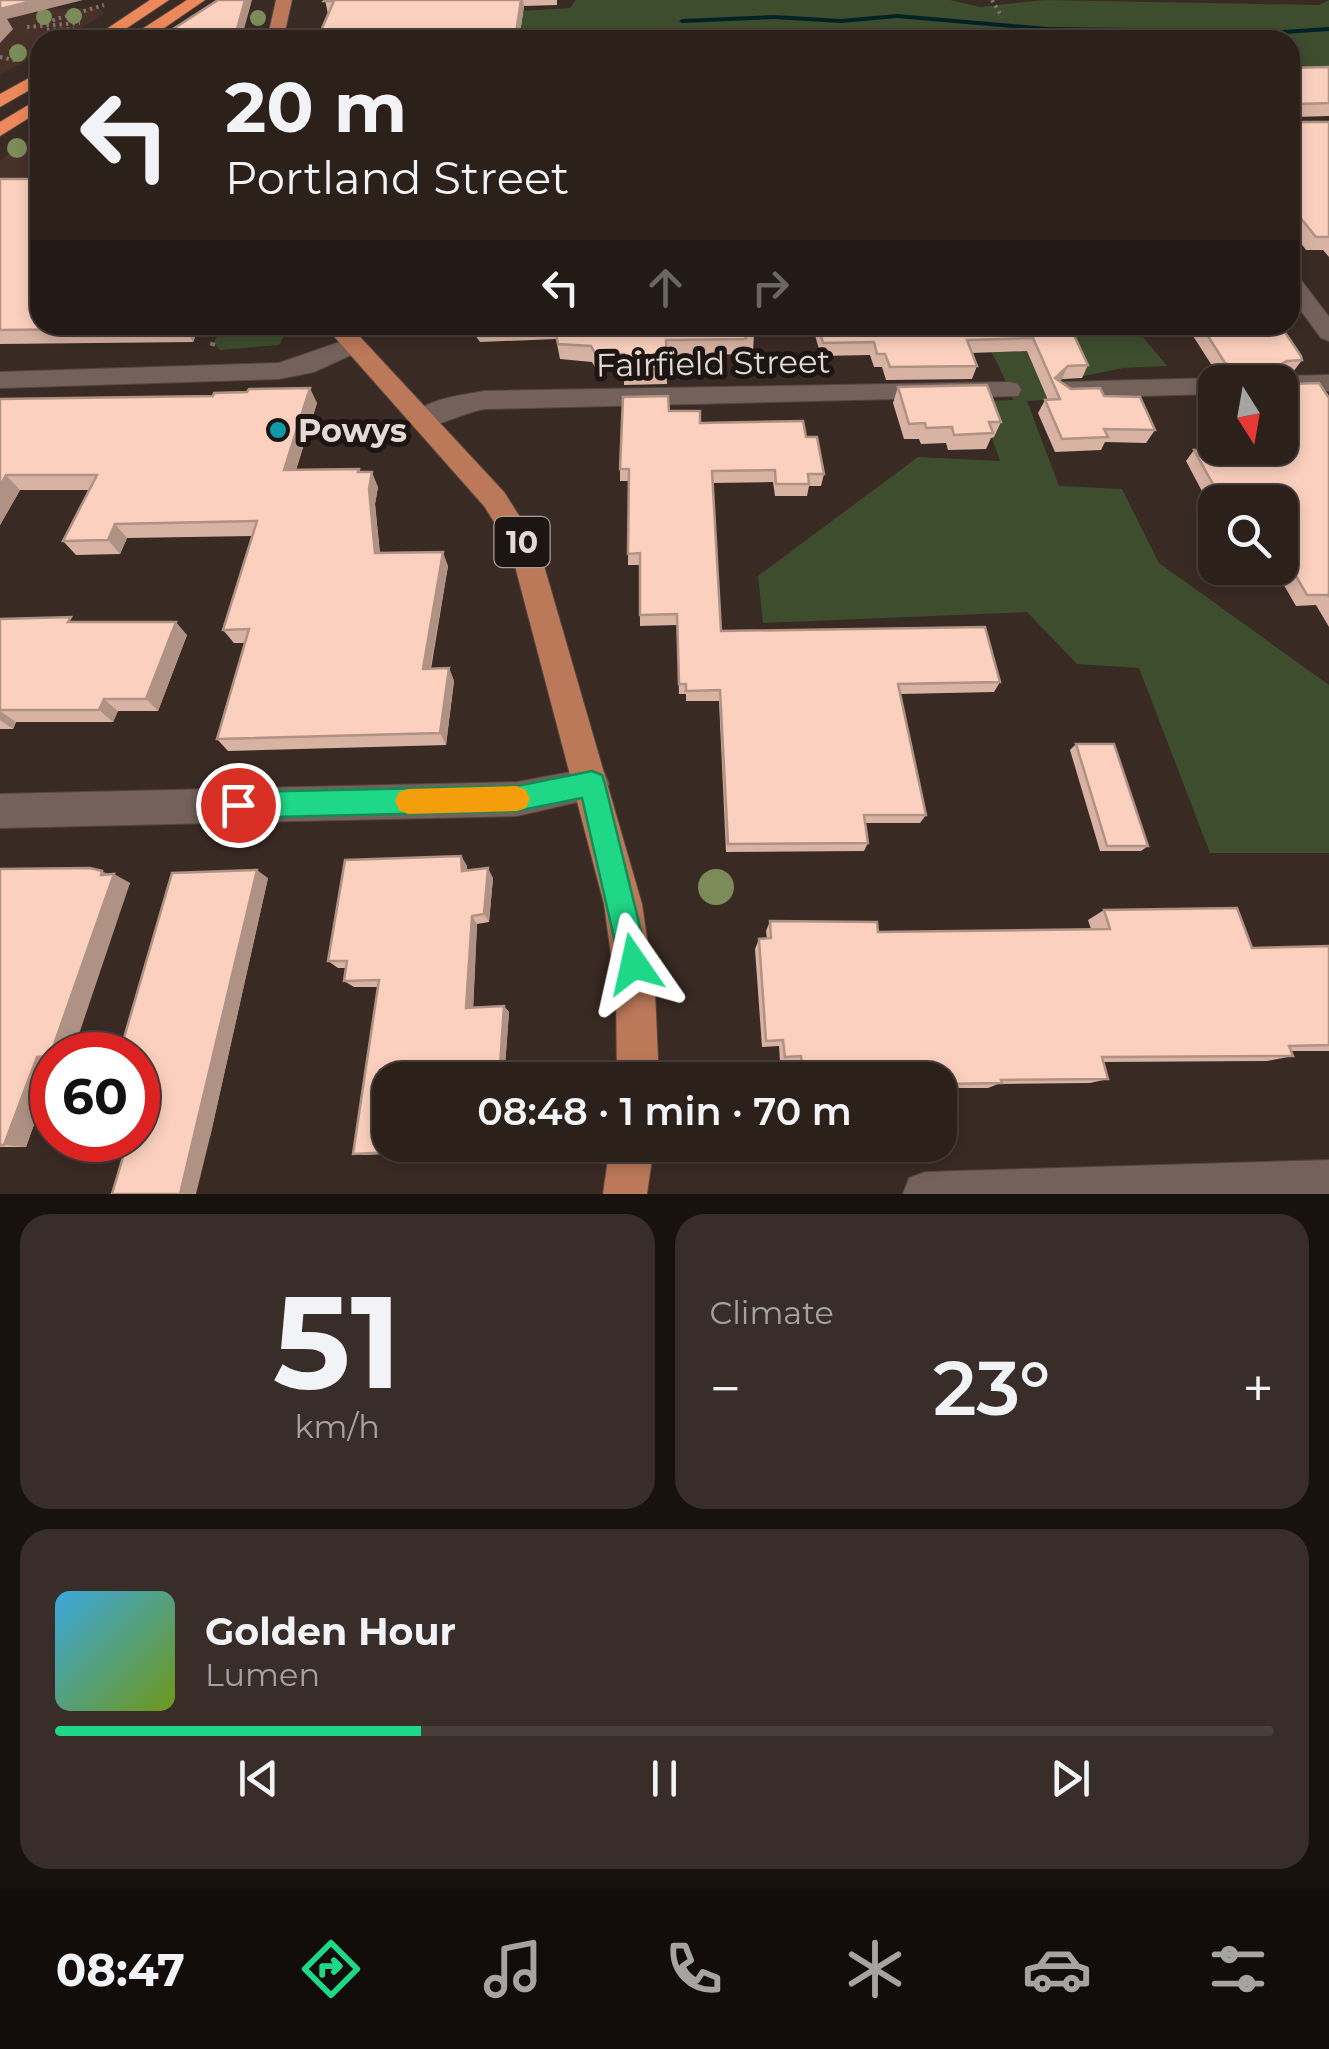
<!DOCTYPE html>
<html lang="en">
<head>
<meta charset="utf-8">
<style>
  body { margin:0; font-family:Montserrat,sans-serif; background:#382d28; color:#f1f3f6; height:100vh; display:flex; flex-direction:column; font-size:38px; white-space:nowrap }
  * { box-sizing:border-box; margin:0 }
  p { font-size:32px; color:#a6a3a3 }
  .icon { flex:none; width:55px; height:55px; fill:none; stroke:currentColor; stroke-width:2; stroke-linecap:round; stroke-linejoin:round }
  .map { position:relative; height:1194px; overflow:hidden }
  .details { display:flex; flex-direction:column; gap:20px; padding:20px; background:#18120f; flex:1 }
  .details>* { flex:none }
  .banner { position:absolute; left:30px; top:30px; width:1270px; height:305px; border-radius:30px; box-shadow:0 5px 15px #0003,0 0 0 2px #483e3a; background:#2c201b; color:#f1f3f6; overflow:hidden }
  .needle { width:65px; rotate:169deg }
  .fabs { position:absolute; left:1198px; top:365px; display:grid; gap:20px }
  .fabs a { display:grid; place-items:center; width:100px; height:100px; border-radius:20px; background:#2c201b; box-shadow:0 5px 15px #0003,0 0 0 2px #483e3a; font-size:50px }
  .speed { position:absolute; left:30px; top:1032px; display:flex; gap:20px; font-size:50px; font-weight:700; text-align:center }
  .speed>* { display:grid; place-content:center; width:130px; height:130px; border-radius:50%; background:#2c201b; box-shadow:0 5px 15px #0003,0 0 0 2px #483e3a; line-height:1 }
  .speed .limit { border:15px solid #d22; background:#fff; color:#111 }
  .pin { position:absolute; display:grid; place-items:center; width:85px; height:85px; color:#fff; margin:-42px; border:5px solid #fff; border-radius:50%; box-shadow:0 2px 10px #0007 }
  .me { position:absolute; width:110px; margin:-55px; rotate:349deg; stroke-linejoin:round; filter:drop-shadow(0 0 8px #0008) }
  .turn { display:flex; align-items:center; gap:35px; height:210px; padding:0 30px; font-size:45px }
  .turn .icon { width:130px; height:130px; stroke-width:2.5 }
  .turn b { display:block; font-size:70px; line-height:85px }
  .lanes { display:flex; align-items:center; height:95px; padding:0 30px; background:#0003; justify-content:center; gap:50px; direction:ltr }
  .lanes .off { opacity:.35 }
  .big { font-size:75px; font-weight:600; line-height:1.1 }
  .details .tile { flex:1; display:flex; flex-direction:column; justify-content:center; gap:15px; min-width:0; padding:0 35px; border-radius:30px; background:#382d28 }
  .details .dial { align-items:center; gap:0 }
  .dial b { font-size:130px; line-height:1 }
  .song { display:flex; align-items:center; gap:30px }
  .cover { width:120px; height:120px; border-radius:15px; background:linear-gradient(135deg,hsl(200 70% 55%),hsl(80 70% 35%)) }
  .played { height:10px; border-radius:5px; background:linear-gradient(90deg,#1fd887 30%,#483e3a 30%) }
  .keys { display:flex; justify-content:space-around; direction:ltr }
  .heat { display:flex; justify-content:space-between; align-items:center; font-size:55px; direction:ltr }
  .details .tiles { flex:1; display:grid; gap:20px; grid-template-columns:1fr 1fr }
  .tile:last-child { grid-column:span 2 }
  .trip { position:absolute; left:372px; top:1062px; width:585px; height:100px; border-radius:30px; background:#2c201b; box-shadow:0 5px 15px #0003,0 0 0 2px #483e3a; font-weight:600; line-height:100px; text-align:center }
  .menu { display:flex; height:160px; justify-content:space-around; align-items:center; background:#120d0b; color:#a6a3a3 }
  .menu .icon { width:70px; height:70px }
  .menu .selected { color:#1fd887 }
  .menu b { font-size:45px; color:#f1f3f6 }
  .map>svg:first-child { display:block }
  .built { fill:#473128 }
  .green { fill:#3d4d2d }
  .lines { fill:none; stroke-linecap:round; stroke-linejoin:round }
  .stream { fill:#032127; fill-rule:evenodd }
  .street-casing { stroke:#544641; stroke-width:2 }
  .primary-casing { stroke:#544641; stroke-width:2 }
  .highway-casing { stroke:#544641; stroke-width:2 }
  .path-far1 { stroke:#80726d; stroke-width:4; stroke-dasharray:2.5 4; stroke-linecap:butt }
  .path { stroke:#80726d; stroke-width:5; stroke-dasharray:4 6; stroke-linecap:butt }
  .street { fill:#74625a; fill-rule:evenodd }
  .primary { fill:#bc7959; fill-rule:evenodd }
  .highway { fill:#ec8859; fill-rule:evenodd }
  .tree { fill:#7b8b59 }
  .wall { fill:#d8b3a3 }
  .shaded-wall { fill:#b09285 }
  .building { fill:#fbd0be; stroke:#b09285; stroke-width:2.5 }
  .route { fill:#1fd887; stroke:#148c58; stroke-width:2.5 }
  .slow { fill:#f59e0b }
  .culture-dot { fill:#0f9aa8; stroke:#1c1512; stroke-width:4 }
  .labels { text-anchor:middle; dominant-baseline:central; stroke-width:10; stroke-linejoin:round; paint-order:stroke }
  .shield { fill:#1c1512; stroke:#a89e9a; stroke-width:2.5 }
  .shield-label { font-size:30px; font-weight:bold; fill:#e4d9d5 }
  .street-label { font-size:32px; fill:#e4d9d5; stroke:#1c1512 }
  .poi-label { font-size:32px; font-weight:bold; fill:#e4d9d5; stroke:#1c1512; text-anchor:start }
</style>
</head>
<body>
<div class="map">
<svg width="1329" height="1194" viewBox="0 0 1329 1194">
  <rect width="100%" height="100%" fill="#3a2a24"/>
  <!-- built -->
  <g class="built">
    <polygon points="99,8 105,13 62,40 40,40 40,53 0,75 0,9"/>
    <polygon points="40,133 40,190 0,191 0,160"/>
  </g>
  <!-- green -->
  <g class="green">
    <polygon points="576,0 950,0 980,7 1044,0 1319,5 1329,0 1329,70 1290,78 1290,40 510,40 519,11 570,8"/>
    <polygon points="223,325 275,325 284,336 279,345 220,350 214,343"/>
    <path d="M969,325H1133L1167,366L1123,368L1055,382L1061,399L1027,401L1059,486L1122,489L1159,563L1329,685V853H1210L1139,668L1077,664L1027,612L763,623L758,576L918,457L1000,461L979,401L1013,400C1003,373 990,343 969,325Z"/>
  </g>
  <g class="lines">
    <!-- stream -->
    <polygon class="stream" points="897,14 1047,27 1283,30 1329,27 1329,31 1283,34 1047,31 897,18 841,23 774,19 682,23 679,21 682,19 774,15 841,19"/>
    <defs>
      <g id="street">
        <polygon points="1290,274 1298,276 1329,317 1329,341 1321,338 1290,296"/>
        <polygon points="354,337 362,340 366,345 362,350 314,372 279,379 0,388 0,372 279,363"/>
        <polygon points="1329,375 1329,391 1280,392 1280,382 1269,382 1280,376"/>
        <polygon points="1215,378 1225,382 1215,382 1215,394 1064,398 1052,390 1064,382"/>
        <path d="M1009,382L1018,384L1021,390L1018,396L485,409C463,412 434,431 413,425L409,419C423,399 462,395 485,391Z"/>
        <polygon points="592,768 604,772 609,784 604,796 517,816 0,828 0,794 517,782"/>
        <polygon points="1329,1160 1329,1194 903,1194 909,1178 925,1172"/>
      </g>
      <g id="primary">
        <polygon points="276,0 292,0 283,40 267,40"/>
        <polygon points="324,325 349,325 504,492 538,545 642,904 655,992 659,1080 617,1080 616,992 604,904 510,547 484,506"/>
        <polygon points="610,1145 654,1145 647,1194 603,1194"/>
      </g>
      <g id="highway">
        <polygon points="150,0 169,0 109,40 90,40"/>
        <polygon points="187,0 205,0 151,37 139,37 139,31"/>
        <polygon points="40,72 40,84 0,107 0,94"/>
        <polygon points="40,98 40,111 0,136 0,122"/>
      </g>
    </defs>
    <!-- street casing -->
    <use href="#street" class="street-casing"/>
    <!-- primary casing -->
    <use href="#primary" class="primary-casing"/>
    <!-- highway casing -->
    <use href="#highway" class="highway-casing"/>
    <!-- path-far1 -->
    <g class="path-far1">
      <polyline points="992,0 1002,17"/>
      <polyline points="40,24 104,5"/>
      <polyline points="27,27 80,23"/>
      <polyline points="47,30 74,29"/>
      <polyline points="0,57 18,61"/>
    </g>
    <!-- path -->
    <polyline class="path" points="212,346 219,325"/>
    <!-- street -->
    <use href="#street" class="street"/>
    <!-- primary -->
    <use href="#primary" class="primary"/>
    <!-- highway -->
    <use href="#highway" class="highway"/>
  </g>
  <!-- trees -->
  <g class="tree">
    <circle cx="74" cy="16" r="8"/>
    <circle cx="44" cy="17" r="8"/>
    <circle cx="258" cy="18" r="8"/>
    <circle cx="18" cy="53" r="9"/>
    <circle cx="17" cy="148" r="10"/>
    <circle cx="716" cy="887" r="18"/>
  </g>
  <!-- wall -->
  <g class="wall">
    <polygon points="325,0 557,0 557,5 524,6 519,40 321,40 319,35 328,14"/>
    <polygon points="1329,67 1329,116 1295,117 1295,122 1329,122 1329,257 1323,250 1306,250 1290,229 1290,68"/>
    <polygon points="0,179 200,325 193,342 0,344"/>
    <polygon points="435,325 753,325 754,335 753,350 745,350 744,354 666,356 667,384 624,385 624,370 597,371 592,362 560,359 556,339 480,342 475,335 438,337"/>
    <polygon points="812,325 1069,325 1088,365 1082,378 1062,379 1059,381 1071,389 1104,396 1155,430 1146,443 1105,442 1101,450 1055,452 1038,413 1045,400 1048,400 1027,351 972,353 977,366 972,379 886,380 882,367 874,367 870,355 821,356"/>
    <polygon points="1186,325 1280,325 1302,360 1293,372 1278,373 1289,384 1329,398 1329,627 1316,605 1296,606 1274,568 1280,568 1280,502 1215,502 1215,516 1186,461 1194,450 1280,448 1280,382 1226,382 1228,380 1218,375"/>
    <polygon points="898,387 1001,422 994,437 991,438 986,449 948,450 946,443 921,444 919,439 904,439 893,403"/>
    <polygon points="0,399 317,403 296,470 359,469 360,472 378,487 375,504 380,553 448,566 431,669 449,668 454,681 446,745 228,751 217,739 245,643 234,643 223,630 252,536 127,538 120,554 76,555 63,541 89,490 20,490 0,525"/>
    <polygon points="669,411 700,423 806,437 824,474 821,486 809,486 807,496 775,496 773,482 712,483 721,631 1000,682 994,692 900,694 926,815 920,823 865,823 868,843 864,851 726,852 719,701 686,701 686,694 679,694 677,625 640,626 640,565 628,565 629,481 620,481 620,469"/>
    <polygon points="0,619 76,622 187,635 158,711 118,711 113,722 16,722 13,729 0,729"/>
    <polygon points="1076,744 1148,846 1141,851 1100,851 1070,750"/>
    <polygon points="461,856 467,866 467,870 493,878 489,922 477,924 473,1007 504,1006 509,1012 504,1080 390,1080 500,1145 500,1149 364,1155 353,1154 378,987 354,987 344,981 346,968 338,968 328,961"/>
    <polygon points="0,869 108,874 130,883 52,1055 52,1074 26,1147 0,1147"/>
    <polygon points="268,878 210,1137 112,1142 94,1140 138,1140"/>
    <polygon points="1104,910 1252,948 1329,946 1329,1051 1291,1051 1293,1056 1267,1061 1103,1062 1108,1079 1090,1083 998,1084 988,1088 940,1088 940,1080 798,1080 796,1062 780,1062 779,1046 762,1047 755,949 759,939 767,939 766,931 770,921 878,932 1091,929 1088,920"/>
  </g>
  <!-- shaded-wall -->
  <g class="shaded-wall">
    <polygon points="36,0 83,0 7,19 13,29 0,43 0,9"/>
    <polygon points="245,0 252,0 241,40 234,40"/>
    <polygon points="521,0 523,0 524,6 519,40 515,40"/>
    <polygon points="186,325 200,325 193,342 185,328"/>
    <polygon points="1287,361 1278,373 1267,379 1276,367"/>
    <polygon points="1068,366 1062,379 1054,386 1055,378"/>
    <polygon points="310,388 317,403 291,485 284,470"/>
    <polygon points="372,472 378,487 375,504 381,567 375,553 369,489"/>
    <polygon points="6,475 20,490 0,525 0,486"/>
    <polygon points="115,524 127,538 120,554 108,540"/>
    <polygon points="443,552 448,566 428,682 423,669"/>
    <polygon points="176,622 187,635 158,711 146,699"/>
    <polygon points="449,668 454,681 446,745 440,733"/>
    <polygon points="104,699 118,711 113,722 99,710"/>
    <polygon points="0,711 16,722 13,729 0,720"/>
    <polygon points="461,856 467,866 468,880 462,871"/>
    <polygon points="488,868 493,878 489,922 484,914"/>
    <polygon points="257,870 268,878 210,1137 196,1194 180,1194"/>
    <polygon points="102,871 113,877 114,874 130,883 72,1055 50,1056"/>
    <polygon points="472,916 477,924 473,1013 466,1008"/>
    <polygon points="504,1006 509,1012 504,1080 499,1080"/>
    <polygon points="37,1057 52,1060 52,1074 26,1147 4,1145"/>
  </g>
  <!-- building -->
  <g class="building">
    <polygon points="0,0 36,0 0,9"/>
    <polygon points="218,0 245,0 234,40 156,40"/>
    <polygon points="325,0 521,0 515,40 329,40 331,34 319,35 334,1 324,1"/>
    <polygon points="631,30 631,34 648,34 649,40 592,40 593,31"/>
    <polygon points="724,39 777,40 778,40 724,40"/>
    <polygon points="1329,67 1329,103 1298,104 1294,108 1295,122 1329,122 1329,237 1316,237 1290,205 1290,68"/>
    <polygon points="0,179 40,179 40,325 186,325 185,328 0,330"/>
    <polygon points="475,325 520,325 476,327"/>
    <polygon points="554,325 753,325 754,335 745,335 746,339 666,340 667,369 624,369 624,354 596,355 591,346 558,344"/>
    <polygon points="818,325 1069,325 1088,365 1068,366 1055,378 1071,389 1100,388 1104,396 1140,397 1155,430 1104,429 1108,437 1062,439 1045,400 1060,399 1033,338 967,340 977,366 890,367 885,354 877,354 874,342 823,343"/>
    <polygon points="1201,325 1280,325 1301,356 1302,360 1287,361 1276,367 1275,373 1285,374 1289,384 1319,383 1329,398 1329,597 1328,595 1307,595 1280,549 1280,502 1223,502 1194,450 1280,448 1280,382 1238,382 1232,374 1236,368 1225,363"/>
    <polygon points="987,385 1001,422 989,422 993,433 954,435 952,427 926,428 925,423 909,424 898,387"/>
    <polygon points="310,388 284,470 359,469 358,472 372,472 369,489 375,553 443,552 423,669 449,668 440,733 217,739 249,629 223,630 257,521 115,524 108,540 63,541 97,475 6,475 0,486 0,399 213,396 214,393 247,392 249,389"/>
    <polygon points="668,396 669,411 700,411 700,423 803,421 806,437 817,437 824,474 808,474 809,484 776,484 775,470 712,471 721,631 985,627 1000,682 898,684 926,815 864,815 868,843 728,844 720,690 686,691 686,684 679,684 677,614 640,615 640,553 628,554 629,469 620,469 623,397"/>
    <polygon points="71,617 68,622 176,622 146,699 104,699 99,710 0,710 0,619"/>
    <polygon points="1076,744 1114,744 1148,846 1107,846"/>
    <polygon points="461,856 462,871 488,868 484,914 472,916 466,1008 504,1006 499,1080 390,1080 390,1145 494,1145 494,1147 353,1154 379,980 344,981 347,961 328,961 345,860"/>
    <polygon points="90,868 102,871 101,875 114,874 50,1056 37,1057 4,1145 0,1145 0,869"/>
    <polygon points="257,870 180,1194 112,1194 128,1140 138,1140 138,1055 119,1055 172,873"/>
    <polygon points="1237,908 1252,948 1329,946 1329,1045 1289,1046 1293,1056 1102,1057 1108,1079 1001,1080 1002,1083 940,1084 940,1080 804,1080 801,1056 785,1057 783,1040 766,1041 759,939 771,938 770,921 877,922 878,932 1110,929 1104,910"/>
  </g>
  <!-- route -->
  <polygon class="route" points="592,771 602,775 605,784 649,964 645,974 634,979 624,974 620,964 582,798 517,811 238,818 229,814 225,805 229,796 238,792 517,786"/>
  <!-- slow -->
  <polygon class="slow" points="517,786 526,790 530,799 526,808 517,811 408,814 399,810 395,801 399,792 408,789"/>
  <!-- markers -->
  <circle class="culture-dot" cx="278" cy="430" r="10"/>
  <g class="labels">
    <!-- shield labels -->
    <rect class="shield" x="494.5" y="517" width="55" height="50" rx="8"/>
    <g class="shield-label">
      <text x="522" y="542">10</text>
    </g>
    <!-- street labels -->
    <g class="street-label">
      <text transform="translate(713 363) rotate(-1)">Fairfield Street</text>
    </g>
    <!-- poi labels -->
    <g class="poi-label">
      <text x="298" y="430">Powys</text>
    </g>
  </g>
</svg>
<div class="fabs">
<a><svg class="needle" viewBox="-14 -14 28 28"><path d="M0-13l5 13h-10z" fill="#e53935"/><path d="M0 13l5-13h-10z" fill="#a6a3a3"/></svg></a>
<a><svg class="icon" aria-label="search" viewBox="0 0 24 24"><circle cx="10" cy="10" r="6"/><path d="M15 15l6 6"/></svg></a>
</div>
<div class="speed"><div class="limit">60</div></div>
<div class="pin" style="left:238px;top:805px;background:#d93025"><svg class="icon" aria-label="arrive" viewBox="0 0 24 24"><path d="M6 21V4h12l-3 4 3 4H6"/></svg></div>
<svg class="me" style="left:634px;top:964px" viewBox="-20 -20 40 40"><path d="M0-17L14 15 0 8-14 15z" fill="#1fd887" stroke="#fff" stroke-width="4"/></svg>
<div class="trip">08:48 · 1 min · 70 m</div>
<div class="banner">
<div class="turn"><svg class="icon" aria-label="left" viewBox="0 0 24 24"><path d="M17 20v-9H6M10 6l-5 5 5 5"/></svg><div><b>20 m</b>Portland Street</div></div>
<div class="lanes"><svg class="icon" aria-label="left" viewBox="0 0 24 24"><path d="M17 20v-9H6M10 6l-5 5 5 5"/></svg><svg class="icon off" aria-label="ahead" viewBox="0 0 24 24"><path d="M12 20V5M6 11l6-6 6 6"/></svg><svg class="icon off" aria-label="right" viewBox="0 0 24 24"><path d="M7 20v-9h11M14 6l5 5-5 5"/></svg></div>
</div>
</div>
<section class="details">
<div class="tiles">
<div class="tile dial"><b>51</b><p>km/h</p></div>
<div class="tile"><p>Climate</p>
<div class="heat"><a>−</a><b class="big">23°</b><a>+</a></div>
</div>
<div class="tile">
<div class="song"><i class="cover"></i><div><b>Golden Hour</b><p>Lumen</p></div></div>
<div class="played"></div>
<div class="keys"><svg class="icon" aria-label="previous" viewBox="0 0 24 24"><path d="M18 5L8 12l10 7zM5 5v14"/></svg><svg class="icon" aria-label="pause" viewBox="0 0 24 24"><path d="M8 5v14M16 5v14"/></svg><svg class="icon" aria-label="next" viewBox="0 0 24 24"><path d="M6 5l10 7-10 7zM19 5v14"/></svg></div>
</div>
</div>
</section>
<nav class="menu">
<b>08:47</b>
<svg class="icon selected" aria-label="directions" viewBox="0 0 24 24"><path d="M12 3l9 9-9 9-9-9zM9 14v-3h6M13 9l2 2-2 2"/></svg>
<svg class="icon" aria-label="music" viewBox="0 0 24 24"><path d="M9 18V5l10-2v13"/><circle cx="6" cy="18" r="3"/><circle cx="16" cy="16" r="3"/></svg>
<svg class="icon" aria-label="phone" viewBox="0 0 24 24"><path d="M5 4h4l2 5-3 2q2 4 5 5l2-3 5 2v4C11 20 4 13 5 4z"/></svg>
<svg class="icon" aria-label="climate" viewBox="0 0 24 24"><path d="M12 3v18M4 7l16 10M4 17L20 7"/></svg>
<svg class="icon" aria-label="car" viewBox="0 0 24 24"><path d="M5 17H2v-5l4-1 3-4h7l3 4 3 1v5h-3M9 17h6M6 11h13"/><circle cx="7" cy="17" r="2"/><circle cx="17" cy="17" r="2"/></svg>
<svg class="icon" aria-label="filters" viewBox="0 0 24 24"><path d="M4 7h16M4 17h16"/><circle cx="9" cy="7" r="2"/><circle cx="15" cy="17" r="2"/></svg>
</nav>
</body>
</html>
